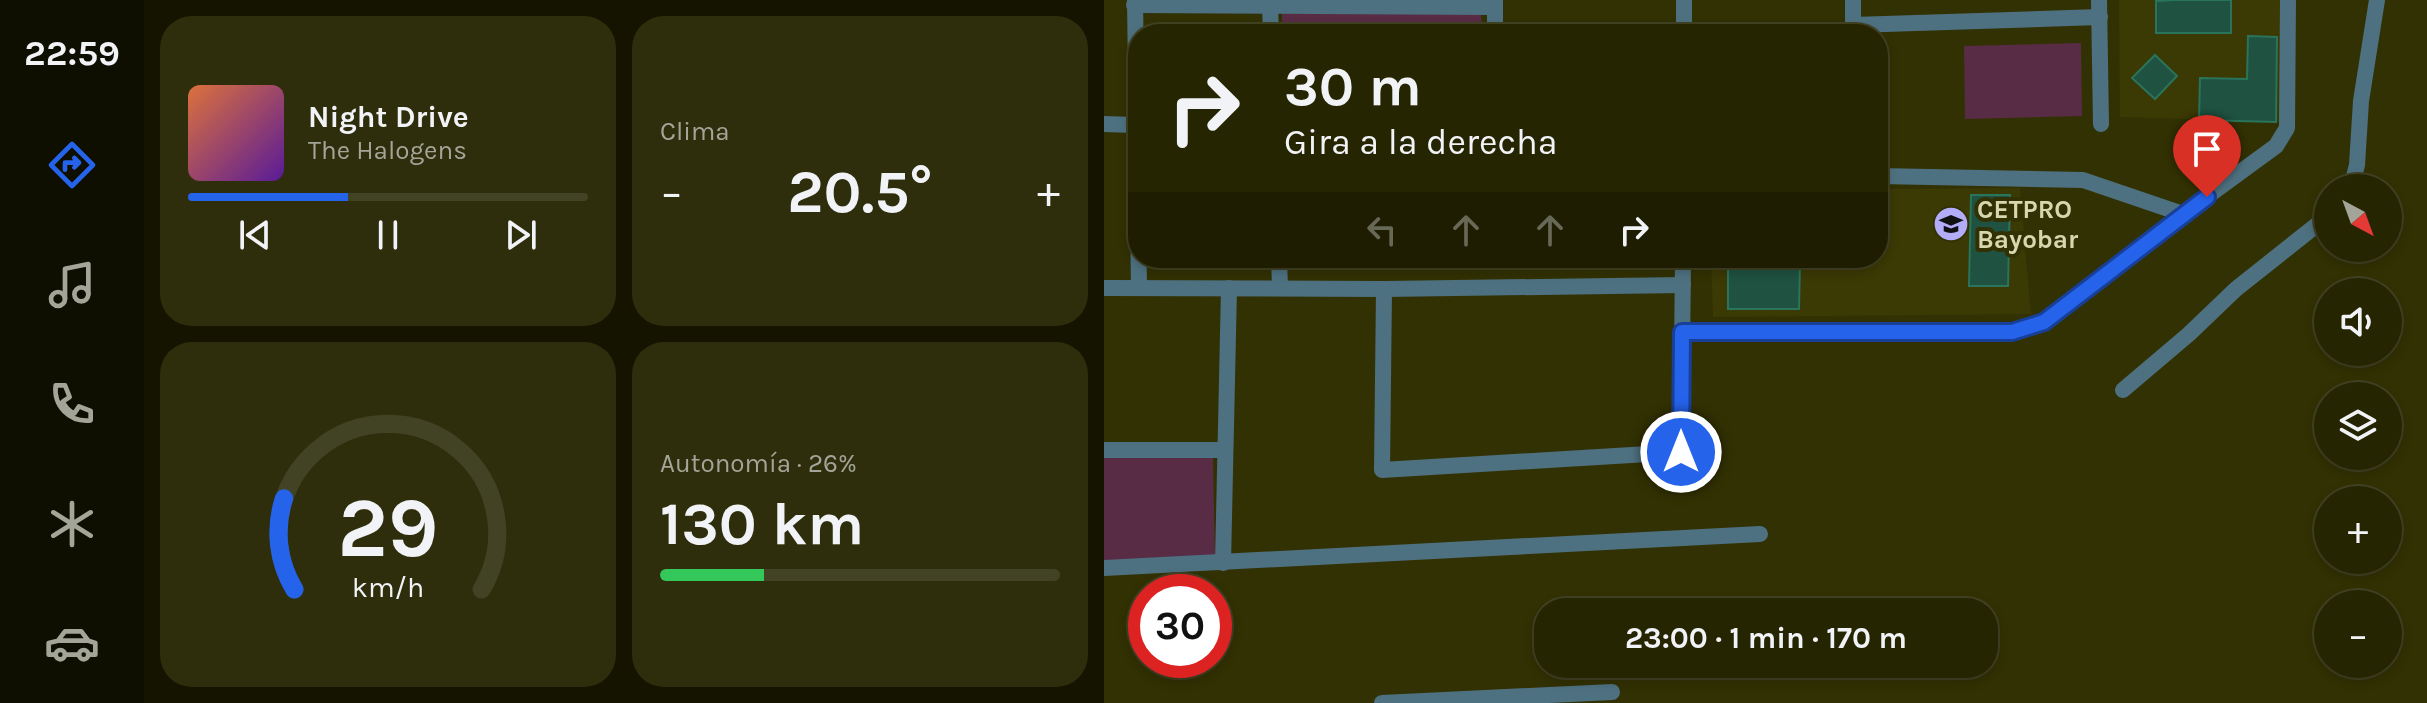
<!DOCTYPE html>
<html lang="es">
<head>
<meta charset="utf-8">
<style>
  body { margin:0; font-family:Karla,sans-serif; background:#2e2d0c; color:#f1f3f6; height:100vh; display:flex; flex-direction:column; font-size:30px; white-space:nowrap }
  * { box-sizing:border-box; margin:0 }
  p { font-size:26px; color:#a4a599 }
  .icon { flex:none; width:44px; height:44px; fill:none; stroke:currentColor; stroke-width:2; stroke-linecap:round; stroke-linejoin:round }
  .map { position:relative; flex:1; overflow:hidden }
  .drawer { display:flex; flex-direction:column; gap:16px; padding:16px; background:#151401; width:960px }
  .drawer>* { flex:none }
  .hud { position:absolute; left:24px; top:24px; width:760px; height:244px; border-radius:32px; box-shadow:0 4px 12px #0003,0 0 0 2px #424224; background:#262502; color:#f1f3f6; overflow:hidden }
  .needle { width:52px; rotate:139deg }
  .fabs { position:absolute; left:1210px; top:174px; display:grid; gap:16px }
  .fabs a { display:grid; place-items:center; width:88px; height:88px; border-radius:50%; background:#262502; box-shadow:0 4px 12px #0003,0 0 0 2px #424224; font-size:40px }
  .speed { position:absolute; left:24px; top:574px; display:flex; gap:16px; font-size:40px; font-weight:700; text-align:center }
  .speed>* { display:grid; place-content:center; width:104px; height:104px; border-radius:50%; background:#262502; box-shadow:0 4px 12px #0003,0 0 0 2px #424224; line-height:1 }
  .speed .limit { border:12px solid #d22; background:#fff; color:#111 }
  .pin { position:absolute; display:grid; place-items:center; width:68px; height:68px; color:#fff; margin:-82px -34px; border-radius:50% 50% 50% 0; rotate:-45deg; box-shadow:0 0 8px #0007 }
  .pin .icon { rotate:45deg }
  .me { position:absolute; width:88px; margin:-44px; rotate:0deg; stroke-linejoin:round; filter:drop-shadow(0 0 6px #0008) }
  .turn { display:flex; align-items:center; gap:28px; height:168px; padding:0 24px; font-size:36px }
  .turn .icon { width:104px; height:104px; stroke-width:2.5 }
  .turn b { display:block; font-size:56px; line-height:68px }
  .lanes { display:flex; align-items:center; height:76px; padding:0 24px; background:#0003; justify-content:center; gap:40px; direction:ltr }
  .lanes .off { opacity:.35 }
  .big { font-size:60px; font-weight:700; line-height:1.1 }
  .drawer .widget { flex:1; display:flex; flex-direction:column; justify-content:center; gap:12px; min-width:0; padding:0 28px; border-radius:32px; background:#2e2d0c }
  .drawer .dial { align-items:center; gap:0 }
  .dial svg { height:208px; overflow:visible; fill:none; stroke:#424224; stroke-width:7; stroke-linecap:round; text-anchor:middle }
  .dial text { fill:#f1f3f6; stroke:none }
  .song { display:flex; align-items:center; gap:24px }
  .cover { width:96px; height:96px; border-radius:12px; background:linear-gradient(135deg,hsl(20 70% 55%),hsl(270 70% 35%)) }
  .played { height:8px; border-radius:4px; background:linear-gradient(90deg,#2563eb 40%,#424224 40%) }
  .keys { display:flex; justify-content:space-around; direction:ltr }
  .heat { display:flex; justify-content:space-between; align-items:center; font-size:44px; direction:ltr }
  .charge { height:12px; border-radius:6px; background:linear-gradient(90deg,#34c759 26%,#424224 0) }
  .drawer .tiles { flex:1; display:grid; gap:16px; grid-template-columns:repeat(2,1fr) }
  .trip { position:absolute; left:430px; top:598px; width:464px; height:80px; border-radius:32px; background:#262502; box-shadow:0 4px 12px #0003,0 0 0 2px #424224; font-weight:700; line-height:80px; text-align:center }
  main { display:flex; flex:1; min-height:0 }
  .menu { display:flex; flex-direction:column; width:144px; justify-content:space-around; align-items:center; background:#0f0f01; color:#a4a599 }
  .menu .icon { width:56px; height:56px }
  .menu .selected { color:#2563eb }
  .menu b { font-size:36px; color:#f1f3f6 }
  .map>svg:first-child { display:block }
  .built { fill:#3b3904 }
  .green { fill:#582c44 }
  .building { fill:#1f5240; stroke:#29745b; stroke-width:2 }
  .lines { fill:none; stroke-linecap:round; stroke-linejoin:round }
  .minor { stroke:#4e7181; stroke-width:16 }
  .route-casing { stroke:#184099; stroke-width:20 }
  .route { stroke:#2563eb; stroke-width:14 }
  .labels { text-anchor:middle; dominant-baseline:central; stroke-width:8; stroke-linejoin:round; paint-order:stroke }
  .poi-label { font-size:26px; font-weight:bold; fill:#d7d7af; stroke:#323103; text-anchor:start }
</style>
</head>
<body>
<main>
<nav class="menu">
<b>22:59</b>
<svg class="icon selected" aria-label="directions" viewBox="0 0 24 24"><path d="M12 3l9 9-9 9-9-9zM9 14v-3h6M13 9l2 2-2 2"/></svg>
<svg class="icon" aria-label="music" viewBox="0 0 24 24"><path d="M9 18V5l10-2v13"/><circle cx="6" cy="18" r="3"/><circle cx="16" cy="16" r="3"/></svg>
<svg class="icon" aria-label="phone" viewBox="0 0 24 24"><path d="M5 4h4l2 5-3 2q2 4 5 5l2-3 5 2v4C11 20 4 13 5 4z"/></svg>
<svg class="icon" aria-label="climate" viewBox="0 0 24 24"><path d="M12 3v18M4 7l16 10M4 17L20 7"/></svg>
<svg class="icon" aria-label="car" viewBox="0 0 24 24"><path d="M5 17H2v-5l4-1 3-4h7l3 4 3 1v5h-3M9 17h6M6 11h13"/><circle cx="7" cy="17" r="2"/><circle cx="17" cy="17" r="2"/></svg>
</nav>
<section class="drawer">
<div class="tiles">
<div class="widget">
<div class="song"><i class="cover"></i><div><b>Night Drive</b><p>The Halogens</p></div></div>
<div class="played"></div>
<div class="keys"><svg class="icon" aria-label="previous" viewBox="0 0 24 24"><path d="M18 5L8 12l10 7zM5 5v14"/></svg><svg class="icon" aria-label="pause" viewBox="0 0 24 24"><path d="M8 5v14M16 5v14"/></svg><svg class="icon" aria-label="next" viewBox="0 0 24 24"><path d="M6 5l10 7-10 7zM19 5v14"/></svg></div>
</div>
<div class="widget"><p>Clima</p>
<div class="heat"><a>−</a><b class="big">20.5°</b><a>+</a></div>
</div>
<div class="widget dial"><svg viewBox="0 0 100 80">
<path d="M14 69A42 42 0 1 1 86 69"/>
<path d="M14 69A42 42 0 0 1 10 34" stroke="#2563eb"/>
<text x="50" y="56" font-size="32" font-weight="700">29</text>
<text x="50" y="72" font-size="11">km/h</text>
</svg></div>
<div class="widget"><p>Autonomía · 26%</p><b class="big">130 km</b><div class="charge"></div></div>
</div>
</section>
<div class="map">
<svg width="1323" height="703" viewBox="0 0 1323 703">
  <rect width="100%" height="100%" fill="#323103"/>
  <!-- built -->
  <g class="built">
    <polygon points="1015,0 1178,0 1180,122 1016,117"/>
    <polygon points="916,188 927,314 609,317 607,258 774,258 774,189"/>
  </g>
  <!-- green -->
  <g class="green">
    <polygon points="377,13 378,34 178,34 178,14"/>
    <polygon points="977,43 978,116 861,119 860,46"/>
    <polygon points="109,457 111,558 0,562 0,458"/>
  </g>
  <!-- building -->
  <g class="building">
    <polygon points="1071,0 1127,0 1127,33 1052,33 1052,1"/>
    <polygon points="1144,36 1173,37 1172,122 1095,120 1096,78 1143,79"/>
    <polygon points="1051,55 1073,76 1051,99 1028,78"/>
    <polygon points="867,195 906,195 904,286 865,286"/>
    <polygon points="624,260 696,262 695,309 624,309"/>
  </g>
  <g class="lines">
    <!-- minor -->
    <g class="minor">
      <polyline points="31,0 35,288"/>
      <polyline points="995,0 997,124"/>
      <polyline points="30,5 391,7"/>
      <polyline points="166,6 167,34"/>
      <polyline points="749,25 996,17"/>
      <polyline points="749,32 749,0"/>
      <polyline points="391,34 391,0"/>
      <polyline points="580,34 580,0"/>
      <polyline points="0,124 31,125"/>
      <polyline points="774,176 979,180 1079,214"/>
      <polyline points="1247,188 1253,165 1257,101 1273,0"/>
      <polyline points="175,258 176,288"/>
      <polyline points="0,288 280,289 579,285"/>
      <polyline points="280,289 278,470 577,452 579,258"/>
      <polyline points="578,332 908,332 940,322 1079,214 1172,146 1183,128 1184,0"/>
      <polyline points="1019,390 1085,334 1132,289 1224,216"/>
      <polyline points="0,450 120,450"/>
      <polyline points="119,563 125,288"/>
      <polyline points="0,568 656,534"/>
      <polyline points="278,703 508,692"/>
    </g>
  </g>
  <g class="lines">
    <defs>
      <polyline id="route" points="577,452 578,332 908,332 940,322 1103,197"/>
    </defs>
    <!-- route casing -->
    <use href="#route" class="route-casing"/>
    <!-- route -->
    <use href="#route" class="route"/>
  </g>
  <!-- icons -->
  <defs>
    <symbol id="university-disc" viewBox="-11 -11 22 22"><circle r="9.5" fill="#b3adf9" stroke="#323103"/><path d="M0-5L7-2L0 1L-7-2ZM-4 1L0 2.5L4 1V4Q0 6-4 4Z" fill="#111"/></symbol>
  </defs>
  <g fill-rule="evenodd">
    <use href="#university-disc" x="827" y="204" width="40" height="40"/>
  </g>
  <g class="labels">
    <!-- poi labels -->
    <g class="poi-label">
      <text x="873" y="209">CETPRO<tspan x="873" dy="30">Bayobar</tspan></text>
    </g>
  </g>
</svg>
<div class="fabs">
<a><svg class="needle" viewBox="-14 -14 28 28"><path d="M0-13l5 13h-10z" fill="#e53935"/><path d="M0 13l5-13h-10z" fill="#a4a599"/></svg></a>
<a><svg class="icon" aria-label="sound" viewBox="0 0 24 24"><path d="M4 9h4l5-4v14l-5-4H4zM17 9q2 3 0 6"/></svg></a>
<a><svg class="icon" aria-label="layers" viewBox="0 0 24 24"><path d="M12 4l9 5-9 5-9-5zM3 14l9 5 9-5"/></svg></a>
<a>+</a>
<a>−</a>
</div>
<div class="speed"><div class="limit">30</div></div>
<div class="pin" style="left:1103px;top:197px;background:#d93025"><svg class="icon" aria-label="arrive" viewBox="0 0 24 24"><path d="M6 21V4h12l-3 4 3 4H6"/></svg></div>
<svg class="me" style="left:577px;top:452px" viewBox="-20 -20 40 40"><circle r="17" fill="#2563eb" stroke="#fff" stroke-width="3"/><path d="M0-11L8 9 0 5-8 9z" fill="#fff"/></svg>
<div class="trip">23:00 · 1 min · 170 m</div>
<div class="hud">
<div class="turn"><svg class="icon" aria-label="right" viewBox="0 0 24 24"><path d="M7 20v-9h11M14 6l5 5-5 5"/></svg><div><b>30 m</b>Gira a la derecha</div></div>
<div class="lanes"><svg class="icon off" aria-label="left" viewBox="0 0 24 24"><path d="M17 20v-9H6M10 6l-5 5 5 5"/></svg><svg class="icon off" aria-label="ahead" viewBox="0 0 24 24"><path d="M12 20V5M6 11l6-6 6 6"/></svg><svg class="icon off" aria-label="ahead" viewBox="0 0 24 24"><path d="M12 20V5M6 11l6-6 6 6"/></svg><svg class="icon" aria-label="right" viewBox="0 0 24 24"><path d="M7 20v-9h11M14 6l5 5-5 5"/></svg></div>
</div>
</div>
</main>
</body>
</html>
